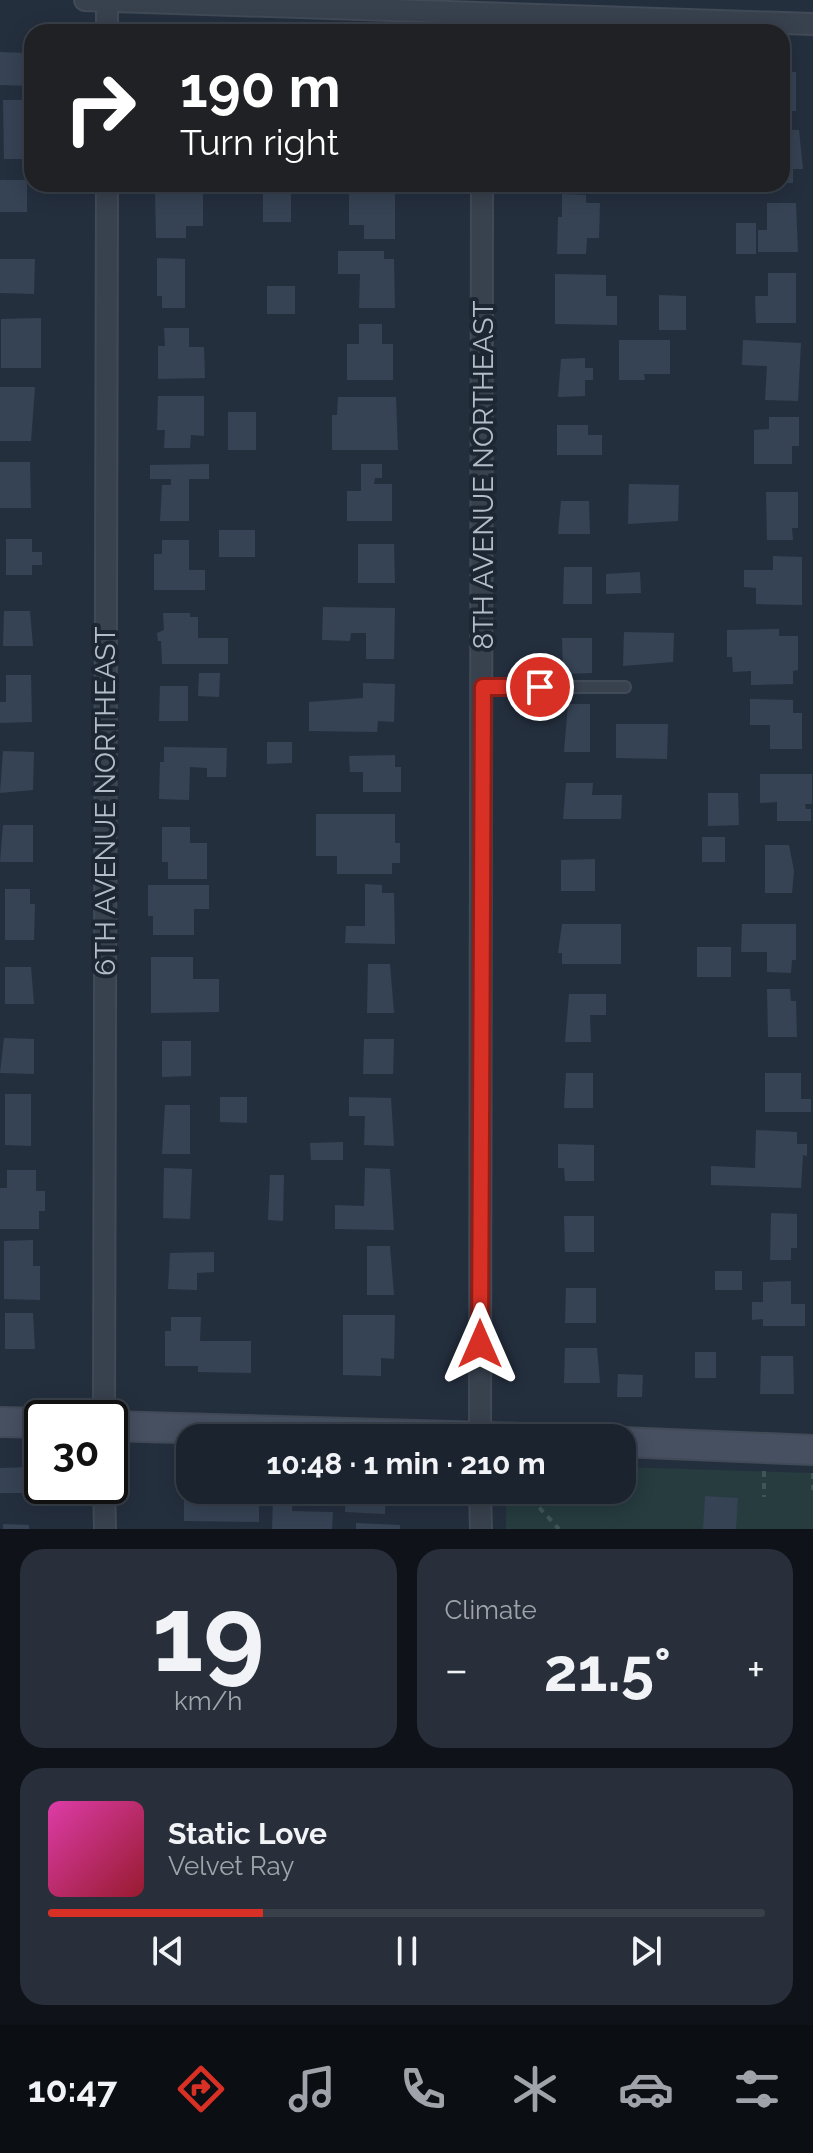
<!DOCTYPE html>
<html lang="en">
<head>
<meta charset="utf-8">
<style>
  body { margin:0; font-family:Raleway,sans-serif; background:#282f3a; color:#f1f3f6; height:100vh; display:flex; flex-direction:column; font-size:30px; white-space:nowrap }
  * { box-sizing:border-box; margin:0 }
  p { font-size:26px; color:#a0a4aa }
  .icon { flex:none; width:44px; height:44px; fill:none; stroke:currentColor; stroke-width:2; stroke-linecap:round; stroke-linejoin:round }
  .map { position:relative; height:1529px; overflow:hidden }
  .sheet { display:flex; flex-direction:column; gap:20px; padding:20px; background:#0f1319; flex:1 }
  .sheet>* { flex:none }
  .top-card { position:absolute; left:24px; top:24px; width:766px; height:168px; border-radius:24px; box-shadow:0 4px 20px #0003,0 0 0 2px #39404a; background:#202124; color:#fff; overflow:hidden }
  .speed { position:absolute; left:24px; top:1400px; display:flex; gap:16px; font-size:40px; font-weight:700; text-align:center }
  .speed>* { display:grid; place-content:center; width:104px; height:104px; border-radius:50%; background:#1b232e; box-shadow:0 4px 20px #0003,0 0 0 2px #39404a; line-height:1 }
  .speed .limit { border:4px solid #111; border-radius:12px; background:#fff; color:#111 }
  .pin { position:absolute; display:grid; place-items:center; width:68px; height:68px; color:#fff; margin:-34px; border:4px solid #fff; border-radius:50%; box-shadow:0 2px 8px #0007 }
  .me { position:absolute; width:88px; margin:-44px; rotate:0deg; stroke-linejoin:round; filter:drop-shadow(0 0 6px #0008) }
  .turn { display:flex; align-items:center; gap:28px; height:168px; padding:0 24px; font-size:36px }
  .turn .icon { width:104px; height:104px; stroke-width:2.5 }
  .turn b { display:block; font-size:56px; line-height:68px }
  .big { font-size:60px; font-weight:700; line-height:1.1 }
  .sheet .widget { flex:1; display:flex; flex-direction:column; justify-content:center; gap:12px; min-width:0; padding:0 28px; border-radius:24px; background:#282f3a }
  .sheet .dial { align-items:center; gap:0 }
  .dial b { font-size:104px; line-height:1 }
  .song { display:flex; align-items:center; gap:24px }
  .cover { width:96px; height:96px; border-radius:12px; background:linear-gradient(135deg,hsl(320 70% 55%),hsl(350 70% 35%)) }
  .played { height:8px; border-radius:4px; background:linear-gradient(90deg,#d93025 30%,#39404a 30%) }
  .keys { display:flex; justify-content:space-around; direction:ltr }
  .heat { display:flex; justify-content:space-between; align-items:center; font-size:44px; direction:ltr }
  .sheet .tiles { flex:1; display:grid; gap:20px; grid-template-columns:1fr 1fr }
  .widget:last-child { grid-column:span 2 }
  .trip { position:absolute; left:176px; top:1424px; width:460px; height:80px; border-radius:24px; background:#1b232e; box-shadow:0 4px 20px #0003,0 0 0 2px #39404a; font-weight:700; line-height:80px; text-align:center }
  .menu { display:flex; height:128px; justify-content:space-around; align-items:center; background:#0b0e12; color:#a0a4aa }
  .menu .icon { width:56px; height:56px }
  .menu .current { color:#d93025 }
  .menu b { font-size:36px; color:#f1f3f6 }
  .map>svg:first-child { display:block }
  .green { fill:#263c3f }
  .building { fill:#364354 }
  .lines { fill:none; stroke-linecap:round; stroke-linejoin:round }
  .lane-casing { stroke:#414a57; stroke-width:14 }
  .street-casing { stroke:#414a57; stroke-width:24 }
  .secondary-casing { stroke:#414a57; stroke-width:32 }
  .path { stroke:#3f5557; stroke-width:4; stroke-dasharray:6 6; stroke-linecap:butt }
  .lane { stroke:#38414e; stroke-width:10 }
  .street { stroke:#38414e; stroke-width:20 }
  .secondary { stroke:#465061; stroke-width:28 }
  .route-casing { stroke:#8d1f18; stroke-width:20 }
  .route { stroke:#d93025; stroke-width:14 }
  .labels { text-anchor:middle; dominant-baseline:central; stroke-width:8; stroke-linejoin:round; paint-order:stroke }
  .street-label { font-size:28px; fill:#b4bcc9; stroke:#1d2633 }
</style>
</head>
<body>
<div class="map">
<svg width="813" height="1529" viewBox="0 0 813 1529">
  <rect width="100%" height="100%" fill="#242f3e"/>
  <!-- green -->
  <polygon class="green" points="622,1467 813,1473 813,1529 506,1529 506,1490 622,1490"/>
  <!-- building -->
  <g class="building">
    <polygon points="0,52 28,53 27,64 32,64 31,86 0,85"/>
    <rect x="782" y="72" width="14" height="39"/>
    <polygon points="3,100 32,100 32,159 4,159"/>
    <polygon points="782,130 799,130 803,169 793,169 793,183 782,183"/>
    <rect x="0" y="180" width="27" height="32"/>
    <polygon points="349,184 379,184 379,188 395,189 395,239 364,239 364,225 349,225"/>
    <rect x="263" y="185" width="28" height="37"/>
    <polygon points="155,190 187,190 187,194 203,194 203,226 186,226 186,238 156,238"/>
    <polygon points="562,194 586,195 586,203 600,203 599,238 587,238 586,254 557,254 558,217 562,217"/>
    <polygon points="767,203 796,203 798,252 758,252 758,230 767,230"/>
    <rect x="736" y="223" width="20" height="31"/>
    <polygon points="338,251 384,251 384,259 394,259 395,308 359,308 360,274 338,274"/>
    <polygon points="157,258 185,259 185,308 162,308 162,296 157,296"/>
    <polygon points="0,259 35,259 34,294 0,293"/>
    <polygon points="768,273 796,273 796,323 756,323 755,296 768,296"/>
    <polygon points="555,274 606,275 606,296 617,296 617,325 555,324"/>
    <rect x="267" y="286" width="28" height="28"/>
    <polygon points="659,295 686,296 686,330 659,330"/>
    <polygon points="41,318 41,368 1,368 1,319"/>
    <polygon points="359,324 382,324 382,344 393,344 393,380 347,380 347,344 359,344"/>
    <polygon points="164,328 189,328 189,347 204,347 205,378 158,379 158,346 165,346"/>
    <polygon points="619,340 670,340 670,374 644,374 645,380 619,380"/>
    <polygon points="743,340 801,343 798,401 765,400 767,366 742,365"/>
    <polygon points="585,358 585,368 593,368 593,380 585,380 585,396 558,397 561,359"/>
    <polygon points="0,387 35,387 31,441 0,441"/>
    <polygon points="158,396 204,396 204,436 191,435 190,448 164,448 165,430 157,430"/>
    <polygon points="338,397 396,397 398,450 332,450 332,415 337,415"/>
    <rect x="228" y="412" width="28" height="38"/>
    <polygon points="769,417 799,417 799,446 792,446 792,464 754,464 754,430 769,429"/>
    <polygon points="557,425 588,425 588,435 602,435 602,455 557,455"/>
    <polygon points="0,462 30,462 31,508 0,508"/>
    <polygon points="209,464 209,479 189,479 189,521 160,521 162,485 171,485 171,479 150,479 150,465"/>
    <polygon points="361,464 382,464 382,478 375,478 374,484 392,484 392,521 347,521 347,491 361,491"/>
    <polygon points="629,484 679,485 678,521 628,524"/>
    <polygon points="766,492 798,492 798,528 792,528 793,540 767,540"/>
    <polygon points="561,501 589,501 590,534 558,534"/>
    <rect x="219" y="530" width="36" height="27"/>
    <polygon points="6,539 32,539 32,552 42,552 42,565 32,565 32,575 6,575"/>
    <polygon points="162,540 189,540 189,570 205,570 205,590 154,590 154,554 162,554"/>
    <polygon points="358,544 394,544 395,583 358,583"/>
    <polygon points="773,556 802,557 802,605 756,604 756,588 744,587 744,570 773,570"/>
    <polygon points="564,567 592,567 592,604 563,604"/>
    <polygon points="640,572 641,593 606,594 606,574"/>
    <polygon points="323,607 395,608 394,659 366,659 366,633 351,633 350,641 322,640"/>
    <polygon points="4,611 30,611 33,646 3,646"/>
    <polygon points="163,613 190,613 190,617 198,617 198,638 228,638 228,664 162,664 161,641 158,641 157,633 164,630"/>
    <polygon points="779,629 779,636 798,636 798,670 793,671 793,684 751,685 751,671 733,672 732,657 727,657 727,630"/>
    <polygon points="624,632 674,633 673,662 623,666"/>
    <polygon points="562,638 592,638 592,673 563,674"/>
    <polygon points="199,673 220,673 219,697 198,696"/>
    <polygon points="6,675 31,675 32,722 0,723 0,702 6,702"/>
    <polygon points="363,683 395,684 394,722 378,721 377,732 309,731 309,702 363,698"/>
    <polygon points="160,686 188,686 188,721 159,721"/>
    <polygon points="750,699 793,700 793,713 802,713 802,749 770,749 770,725 750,725"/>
    <polygon points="568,704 590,704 590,752 564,752"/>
    <polygon points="616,724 668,724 667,759 616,758"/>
    <polygon points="267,742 292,742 292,763 267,764"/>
    <polygon points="164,747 227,748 226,777 207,777 207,768 190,767 189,800 159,799 160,762 164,762"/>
    <polygon points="3,751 34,752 33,790 0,793"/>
    <polygon points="395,755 395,767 401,767 401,792 363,792 363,772 350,772 349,756"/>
    <polygon points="760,774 812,774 812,804 805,804 806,809 811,809 811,821 777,821 777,802 760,803"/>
    <polygon points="566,783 593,783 592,795 622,795 621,819 563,819"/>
    <polygon points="708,793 738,793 739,825 708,826"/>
    <polygon points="316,814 395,814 395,843 400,843 400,863 392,863 392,874 337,874 337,856 316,856"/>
    <polygon points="3,825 33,825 33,862 0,862"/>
    <polygon points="162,827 190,827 190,843 207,843 207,879 168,879 168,862 162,862"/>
    <rect x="702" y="837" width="23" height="25"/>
    <polygon points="765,845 789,845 794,871 792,893 765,893"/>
    <polygon points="595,859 595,891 561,891 561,860"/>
    <polygon points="365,884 382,885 382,893 394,893 395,944 345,943 346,926 365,926"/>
    <polygon points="148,885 209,885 209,909 194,909 194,935 153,935 153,916 148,916"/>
    <polygon points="5,889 30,889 30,904 35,904 34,940 5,940"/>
    <polygon points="562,924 621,924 621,964 562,964 562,953 558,953"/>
    <polygon points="742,924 796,924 796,960 792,960 791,973 767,972 767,952 741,952"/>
    <rect x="697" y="947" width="34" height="30"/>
    <polygon points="151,957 193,957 193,979 219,979 219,1012 151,1013"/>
    <polygon points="368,964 390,964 394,1013 367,1013"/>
    <polygon points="5,967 31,967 34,1004 5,1004"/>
    <polygon points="767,989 790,989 791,1001 796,1001 797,1037 768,1037"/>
    <polygon points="569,994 606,994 606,1015 590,1015 591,1042 565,1042"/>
    <polygon points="4,1038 34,1039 34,1074 0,1073"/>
    <polygon points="364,1039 394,1039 393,1074 363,1074"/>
    <polygon points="162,1041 191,1041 191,1076 162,1077"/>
    <polygon points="566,1073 593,1073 593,1108 564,1108"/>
    <polygon points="765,1073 801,1073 801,1099 811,1099 811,1112 765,1112"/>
    <polygon points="5,1094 31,1094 31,1146 5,1145"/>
    <polygon points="220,1097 247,1097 247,1123 220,1122"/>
    <polygon points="349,1097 391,1098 394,1146 364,1145 365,1116 349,1116"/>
    <polygon points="165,1105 190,1105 190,1154 162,1154"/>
    <polygon points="756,1130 797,1132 797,1144 807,1144 807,1156 803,1155 801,1188 711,1185 711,1166 755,1168"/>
    <polygon points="343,1142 343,1160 311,1160 310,1143"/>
    <polygon points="558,1144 594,1145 594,1181 565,1181 564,1168 558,1168"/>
    <polygon points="164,1168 192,1169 190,1219 163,1218"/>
    <polygon points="365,1168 390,1169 394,1230 335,1229 335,1205 364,1206"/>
    <polygon points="7,1170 36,1170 36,1191 45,1191 45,1211 39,1211 39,1229 0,1229 0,1188 7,1188"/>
    <polygon points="270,1175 284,1175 283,1221 268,1220"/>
    <polygon points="771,1213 797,1214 797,1248 791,1248 791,1260 770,1260"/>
    <polygon points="564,1216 594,1216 594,1252 565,1252"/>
    <polygon points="33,1240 33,1266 40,1266 40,1300 4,1299 4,1241"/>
    <polygon points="367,1246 390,1246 394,1295 367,1295"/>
    <polygon points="214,1252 214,1272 197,1273 197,1290 168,1289 170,1253"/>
    <rect x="715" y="1271" width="27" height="19"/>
    <polygon points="791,1281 791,1304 805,1304 805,1326 763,1326 763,1319 752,1320 752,1302 763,1302 763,1282"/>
    <polygon points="566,1288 596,1288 596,1323 565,1323"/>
    <polygon points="5,1313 33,1313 35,1349 5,1349"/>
    <polygon points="343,1315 395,1315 394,1359 381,1358 381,1376 343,1375"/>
    <polygon points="171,1317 201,1317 200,1341 251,1341 251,1373 198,1372 198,1366 165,1366 165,1331 171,1331"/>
    <polygon points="565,1348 597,1348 600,1383 564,1383"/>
    <rect x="695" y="1352" width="21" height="26"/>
    <polygon points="761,1356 793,1356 794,1394 760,1394"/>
    <polygon points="618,1374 643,1375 642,1397 617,1397"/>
    <polygon points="29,1467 29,1493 0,1493 0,1468"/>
    <polygon points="184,1480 190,1480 190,1490 234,1490 233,1500 259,1501 259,1522 184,1521"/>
    <polygon points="346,1490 386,1490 385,1514 345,1512"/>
    <polygon points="705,1496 738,1498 736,1529 703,1529"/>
    <polygon points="273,1498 293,1498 292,1511 333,1512 332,1529 272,1529"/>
    <polygon points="356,1523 400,1525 400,1529 356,1529"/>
    <polygon points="3,1524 29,1525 29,1529 3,1529"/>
  </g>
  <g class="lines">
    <defs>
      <polyline id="lane" points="483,687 625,687"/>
      <g id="street">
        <polyline points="85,0 813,24"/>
        <polyline points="107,32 107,0"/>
        <polyline points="104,1418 107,184"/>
        <polyline points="480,1438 482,184"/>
        <polyline points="104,1486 105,1529"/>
        <polyline points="480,1490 481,1529"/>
      </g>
      <g id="secondary">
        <polyline points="0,1422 42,1423"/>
        <polyline points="110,1426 521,1438"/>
        <polyline points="622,1442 813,1450"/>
      </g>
    </defs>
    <!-- lane casing -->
    <use href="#lane" class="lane-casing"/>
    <!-- street casing -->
    <use href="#street" class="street-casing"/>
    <!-- secondary casing -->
    <use href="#secondary" class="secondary-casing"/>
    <!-- path -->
    <g class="path">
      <polyline points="764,1471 764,1497"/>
      <polyline points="813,1473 813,1490"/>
      <polyline points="523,1490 559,1529"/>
    </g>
    <!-- lane -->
    <use href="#lane" class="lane"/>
    <!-- street -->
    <use href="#street" class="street"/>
    <!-- secondary -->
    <use href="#secondary" class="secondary"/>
  </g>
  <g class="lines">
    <defs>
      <polyline id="route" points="480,1344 483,687 540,687"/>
    </defs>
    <!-- route casing -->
    <use href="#route" class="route-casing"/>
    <!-- route -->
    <use href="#route" class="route"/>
  </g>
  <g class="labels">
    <!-- street labels -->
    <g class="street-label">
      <text transform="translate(483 475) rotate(-90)">8TH AVENUE NORTHEAST</text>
      <text transform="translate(105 801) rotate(-90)">6TH AVENUE NORTHEAST</text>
    </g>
  </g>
</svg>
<div class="speed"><div class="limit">30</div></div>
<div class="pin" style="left:540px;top:687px;background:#d93025"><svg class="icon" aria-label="arrive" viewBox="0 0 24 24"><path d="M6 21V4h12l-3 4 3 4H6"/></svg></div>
<svg class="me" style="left:480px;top:1344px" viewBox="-20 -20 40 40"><path d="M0-17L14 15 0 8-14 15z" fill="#d93025" stroke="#fff" stroke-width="4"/></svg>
<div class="trip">10:48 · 1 min · 210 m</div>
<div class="top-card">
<div class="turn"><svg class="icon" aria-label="right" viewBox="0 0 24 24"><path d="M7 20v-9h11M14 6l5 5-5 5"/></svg><div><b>190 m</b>Turn right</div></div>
</div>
</div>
<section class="sheet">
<div class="tiles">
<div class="widget dial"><b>19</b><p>km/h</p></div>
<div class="widget"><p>Climate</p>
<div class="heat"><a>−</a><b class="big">21.5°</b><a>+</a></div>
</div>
<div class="widget">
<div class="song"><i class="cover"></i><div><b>Static Love</b><p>Velvet Ray</p></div></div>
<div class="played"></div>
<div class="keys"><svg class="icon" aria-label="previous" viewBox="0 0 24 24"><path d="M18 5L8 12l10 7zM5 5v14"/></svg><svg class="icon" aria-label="pause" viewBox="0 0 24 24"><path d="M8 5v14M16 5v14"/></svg><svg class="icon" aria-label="next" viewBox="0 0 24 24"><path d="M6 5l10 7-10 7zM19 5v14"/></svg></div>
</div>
</div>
</section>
<nav class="menu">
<b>10:47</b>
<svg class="icon current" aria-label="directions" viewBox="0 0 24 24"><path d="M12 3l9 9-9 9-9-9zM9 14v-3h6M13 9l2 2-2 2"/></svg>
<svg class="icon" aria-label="music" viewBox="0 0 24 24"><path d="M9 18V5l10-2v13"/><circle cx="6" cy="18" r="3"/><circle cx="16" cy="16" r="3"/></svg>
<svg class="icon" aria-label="phone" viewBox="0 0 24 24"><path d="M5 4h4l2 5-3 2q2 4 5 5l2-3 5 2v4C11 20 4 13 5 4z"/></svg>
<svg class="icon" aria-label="climate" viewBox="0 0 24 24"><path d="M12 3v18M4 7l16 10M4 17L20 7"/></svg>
<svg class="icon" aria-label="car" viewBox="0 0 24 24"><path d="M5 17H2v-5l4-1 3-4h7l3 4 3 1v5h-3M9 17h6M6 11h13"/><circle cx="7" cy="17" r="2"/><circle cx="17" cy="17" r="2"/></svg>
<svg class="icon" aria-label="filters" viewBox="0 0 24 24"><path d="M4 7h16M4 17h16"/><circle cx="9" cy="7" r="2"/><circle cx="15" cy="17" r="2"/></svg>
</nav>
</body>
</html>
